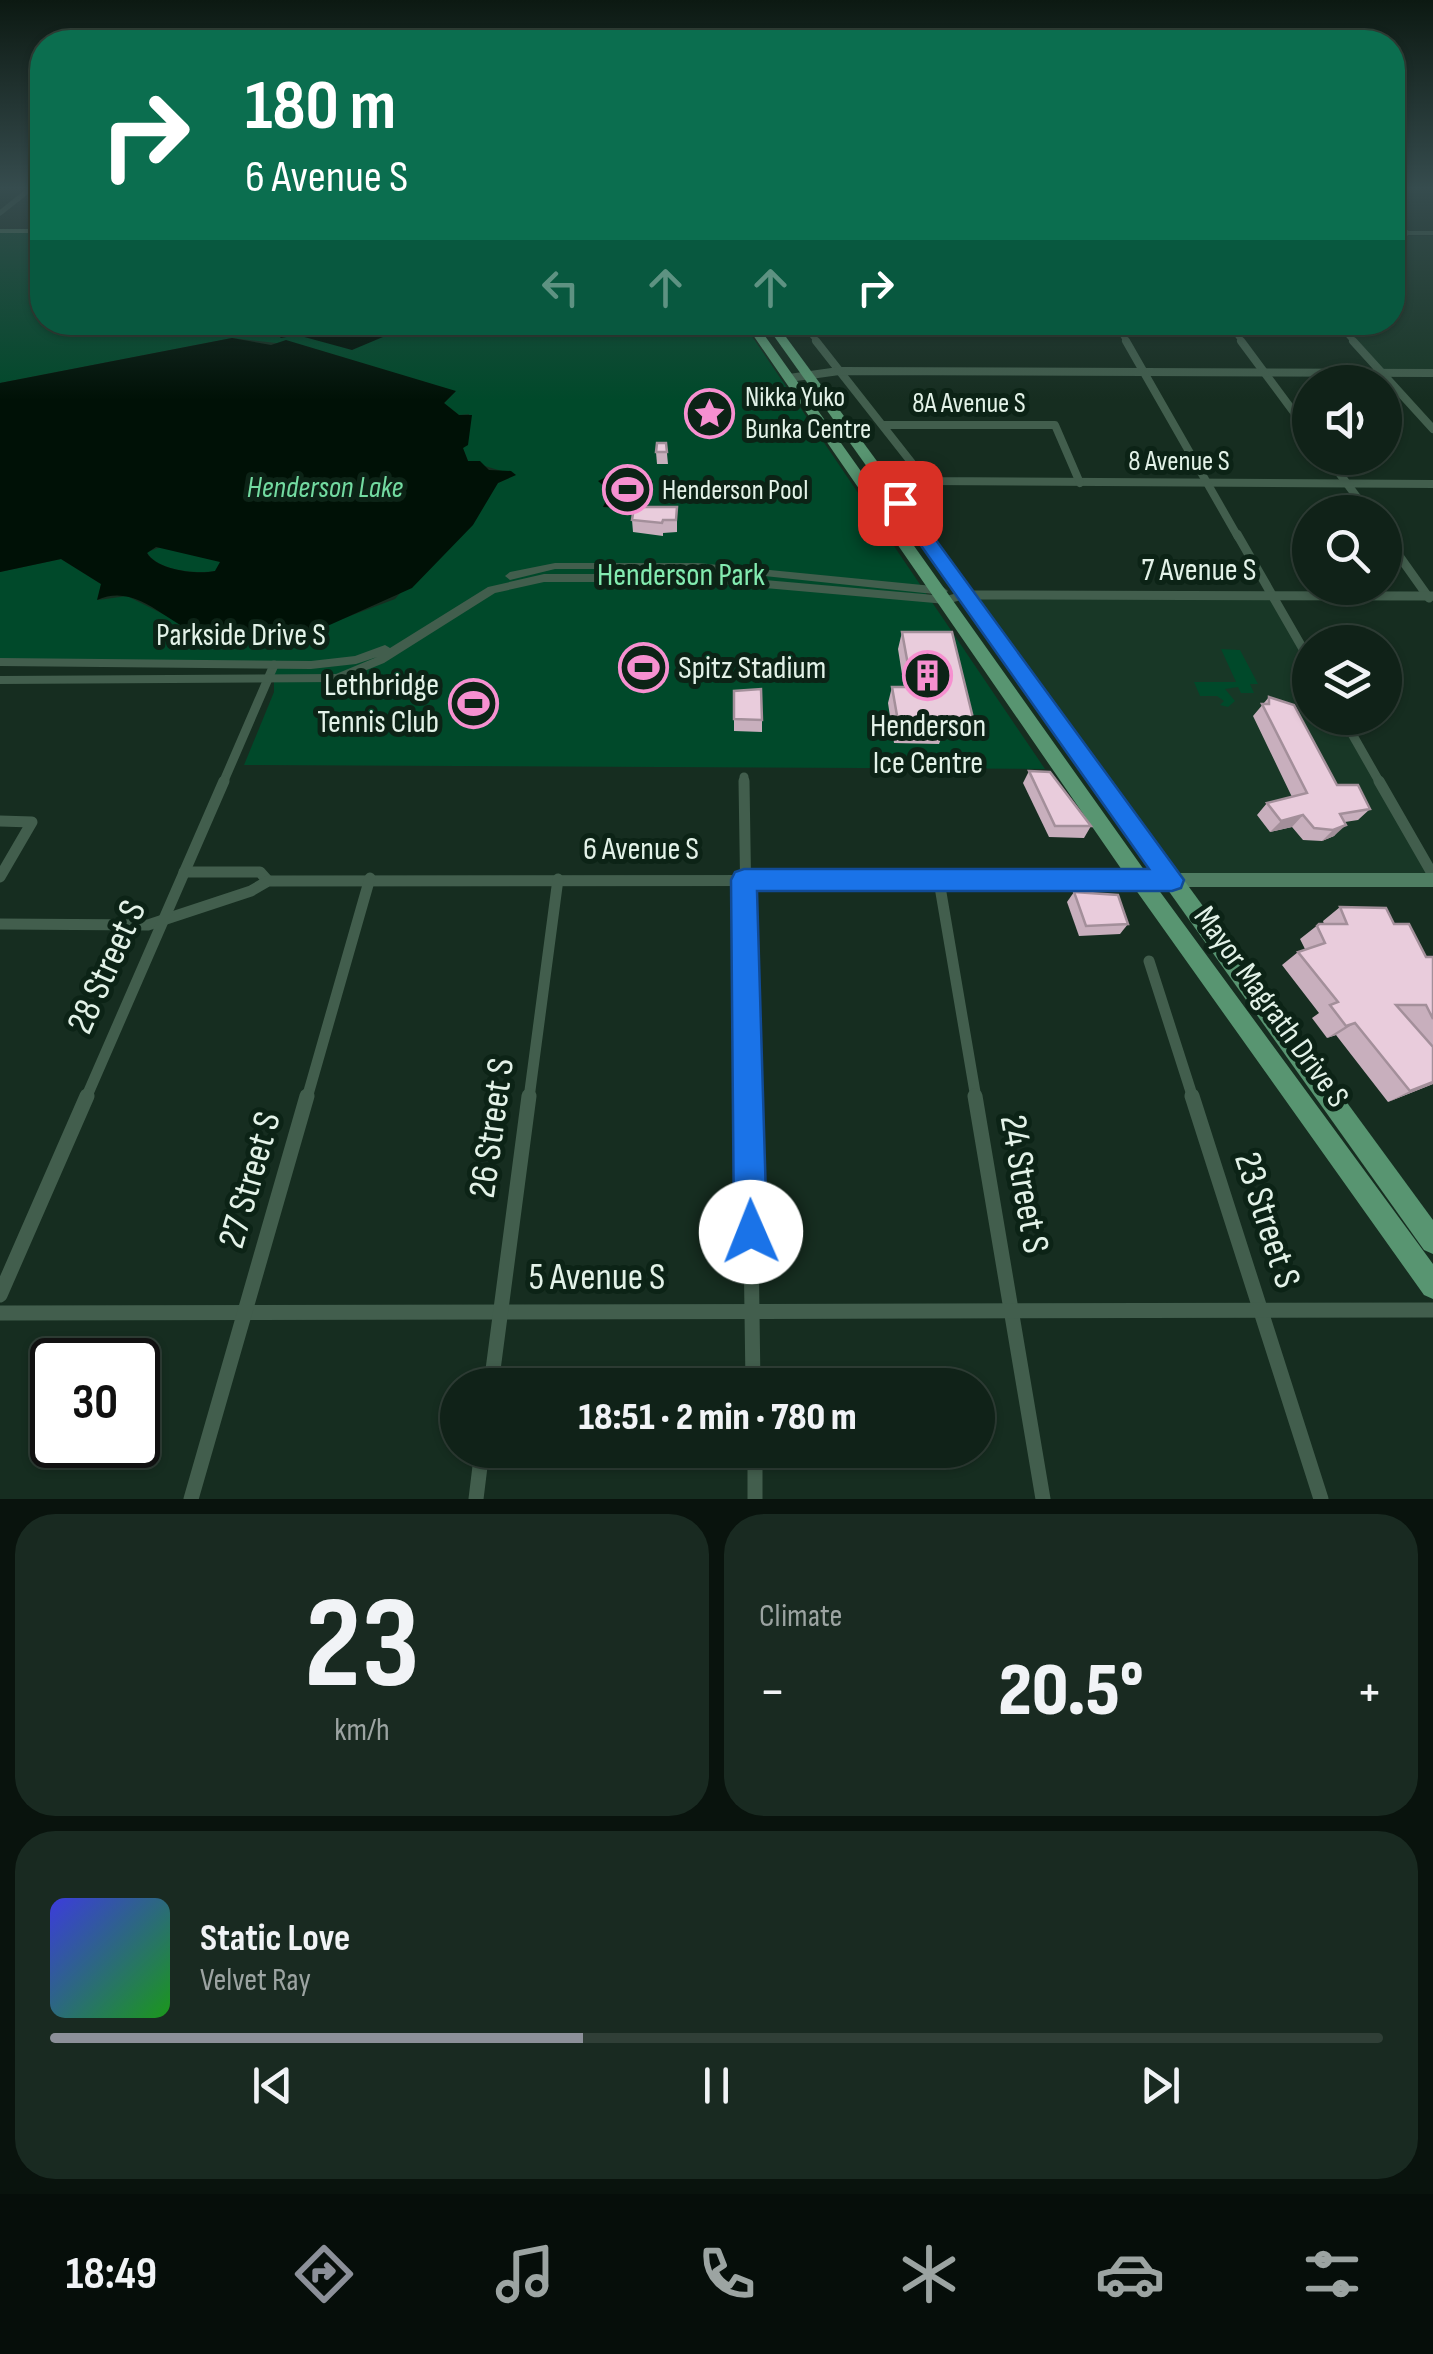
<!DOCTYPE html>
<html lang="en">
<head>
<meta charset="utf-8">
<style>
  body { margin:0; font-family:"Sofia Sans Condensed",sans-serif; background:#192a21; color:#f1f3f6; height:100vh; display:flex; flex-direction:column; font-size:38px; white-space:nowrap }
  * { box-sizing:border-box; margin:0 }
  p { font-size:32px; color:#9ca4a2 }
  .icon { flex:none; width:55px; height:55px; fill:none; stroke:currentColor; stroke-width:2; stroke-linecap:round; stroke-linejoin:round }
  .map { position:relative; height:1499px; overflow:hidden }
  .drawer { display:flex; flex-direction:column; gap:15px; padding:15px; background:#09130d; flex:1 }
  .drawer>* { flex:none }
  .guide { position:absolute; left:30px; top:30px; width:1375px; height:305px; border-radius:40px; box-shadow:0 2px 8px #0004,0 0 0 2px #303f37; background:#0b6e4f; color:#fff; overflow:hidden }
  .fabs { position:absolute; left:1292px; top:365px; display:grid; gap:20px }
  .fabs a { display:grid; place-items:center; width:110px; height:110px; border-radius:50%; background:#102218; box-shadow:0 2px 8px #0004,0 0 0 2px #303f37; font-size:50px }
  .speed { position:absolute; left:30px; top:1338px; display:flex; gap:20px; font-size:50px; font-weight:700; text-align:center }
  .speed>* { display:grid; place-content:center; width:130px; height:130px; border-radius:50%; background:#102218; box-shadow:0 2px 8px #0004,0 0 0 2px #303f37; line-height:1 }
  .speed .limit { border:5px solid #111; border-radius:15px; background:#fff; color:#111 }
  .pin { position:absolute; display:grid; place-items:center; width:85px; height:85px; color:#fff; margin:-42px; border-radius:20px; box-shadow:0 5px 15px #0006 }
  .me { position:absolute; width:110px; margin:-55px; rotate:359deg; stroke-linejoin:round; filter:drop-shadow(0 0 8px #0008) }
  .turn { display:flex; align-items:center; gap:35px; height:210px; padding:0 50px; font-size:45px }
  .turn .icon { width:130px; height:130px; stroke-width:2.5 }
  .turn b { display:block; font-size:70px; line-height:85px }
  .lanes { display:flex; align-items:center; height:95px; padding:0 50px; background:#0003; justify-content:center; gap:50px; direction:ltr }
  .lanes .off { opacity:.35 }
  .big { font-size:75px; font-weight:800; line-height:1.1 }
  .drawer .widget { flex:1; display:flex; flex-direction:column; justify-content:center; gap:15px; min-width:0; padding:0 35px; border-radius:40px; background:#192a21 }
  .drawer .dial { align-items:center; gap:0 }
  .dial b { font-size:130px; line-height:1 }
  .song { display:flex; align-items:center; gap:30px }
  .cover { width:120px; height:120px; border-radius:15px; background:linear-gradient(135deg,hsl(240 70% 55%),hsl(120 70% 35%)) }
  .played { height:10px; border-radius:5px; background:linear-gradient(90deg,#8c9099 40%,#303f37 40%) }
  .keys { display:flex; justify-content:space-around; direction:ltr }
  .heat { display:flex; justify-content:space-between; align-items:center; font-size:55px; direction:ltr }
  .drawer .tiles { flex:1; display:grid; gap:15px; grid-template-columns:1fr 1fr }
  .widget:last-child { grid-column:span 2 }
  .trip { position:absolute; left:440px; top:1368px; width:555px; height:100px; border-radius:50px; background:#102218; box-shadow:0 2px 8px #0004,0 0 0 2px #303f37; font-weight:800; line-height:100px; text-align:center }
  .tabs { display:flex; height:160px; justify-content:space-around; align-items:center; background:#060e0a; color:#9ca4a2 }
  .tabs .icon { width:70px; height:70px }
  .tabs .current { color:#8c9099 }
  .tabs b { font-size:45px; color:#f1f3f6 }
  .map>svg:first-child { display:block }
  .built { fill:#183726 }
  .green { fill:#00492a }
  .water { fill:#001106; fill-rule:evenodd }
  .lines { fill:none; stroke-linecap:round; stroke-linejoin:round }
  .minor-far4 { stroke:#425e4d; stroke-width:5 }
  .minor-far3 { stroke:#425e4d; stroke-width:8 }
  .minor-far2 { stroke:#425e4d; stroke-width:9 }
  .minor-far1 { stroke:#425e4d; stroke-width:11 }
  .minor { stroke:#425e4d; stroke-width:15 }
  .tertiary { fill:#425e4d; fill-rule:evenodd }
  .secondary { fill:#4f7d62; fill-rule:evenodd }
  .primary { fill:#589571; fill-rule:evenodd }
  .wall { fill:#c8afbd }
  .shaded-wall { fill:#a38f9a }
  .building { fill:#e9ccdc; stroke:#a38f9a; stroke-width:2.5 }
  .route { fill:#1a73e8; stroke:#114b97; stroke-width:2.5 }
  .labels { text-anchor:middle; dominant-baseline:central; stroke-width:10; stroke-linejoin:round; paint-order:stroke }
  .far-poi-label { font-size:28px; fill:#e3f2e8; stroke:#0c2316; text-anchor:start }
  .far-street-label { font-size:28px; fill:#e3f2e8; stroke:#0c2316 }
  .far-water-label { font-size:30px; font-style:italic; fill:#73dba1; stroke:#0c2316 }
  .street-label { font-size:32px; fill:#e3f2e8; stroke:#0c2316 }
  .park-label { font-size:32px; fill:#83ebb0; stroke:#0c2316 }
  .poi-label { font-size:32px; fill:#e3f2e8; stroke:#0c2316; text-anchor:start }
  .near-street-label { font-size:38px; fill:#e3f2e8; stroke:#0c2316 }
</style>
</head>
<body>
<div class="map">
<svg width="1433" height="1499" viewBox="0 0 1433 1499">
  <rect width="100%" height="100%" fill="#162d20"/>
  <!-- built -->
  <g class="built">
    <polygon points="1393,236 1433,236 1433,370 1384,370 1341,323 1392,322"/>
    <polygon points="965,595 1273,596 1310,661 1310,718 1343,718 1433,875 1172,880"/>
  </g>
  <!-- green -->
  <g class="green">
    <polygon points="0,233 42,233 42,322 743,323 1045,769 244,765 274,692 274,665 0,662 0,572 61,559 101,584 98,600 127,596 209,637 273,637 281,642 395,599 498,483 515,475 468,461 463,449 469,414 459,415 444,403 455,392 276,343 232,338 0,383"/>
    <path d="M164,546L218,560L221,562L215,571C196,574 157,571 147,552Z"/>
    <polygon points="1221,649 1240,650 1258,684 1250,684 1254,693 1241,693 1238,687 1225,689 1235,701 1228,707 1220,705 1224,701 1217,696 1200,696 1194,682 1236,682"/>
  </g>
  <!-- water -->
  <g class="water">
    <polygon points="280,323 360,324 390,334 352,350 297,335 281,338 272,330"/>
    <path d="M232,338L271,345L286,340L456,391L444,403L459,415H472L468,445L463,448L468,461H480L489,470L511,471L516,475L498,483L473,525L412,588L314,632L280,643L273,637C252,637 228,641 208,637C169,629 140,581 97,600L101,584L61,559L0,572V383ZM156,547L220,562L215,571C197,575 157,570 147,553Z"/>
    <polygon points="614,473 627,480 634,474 646,474 653,482 645,488 645,496 620,508 603,507 610,492 598,481"/>
  </g>
  <g class="lines">
    <!-- minor-far4 -->
    <g class="minor-far4">
      <polyline points="0,213 29,190"/>
      <polyline points="1392,221 1407,233"/>
      <polyline points="801,322 818,343"/>
      <polyline points="1115,322 1127,343"/>
      <polyline points="1227,322 1243,343"/>
      <polyline points="1336,322 1355,343"/>
    </g>
    <!-- minor-far3 -->
    <g class="minor-far3">
      <polyline points="816,341 926,481 1433,484"/>
      <polyline points="1126,341 1238,537"/>
      <polyline points="1241,341 1310,434"/>
      <polyline points="1353,341 1433,429"/>
      <polyline points="789,378 839,371 1433,373"/>
      <polyline points="883,425 1055,425 1080,483"/>
      <polyline points="1328,458 1368,512"/>
    </g>
    <!-- minor-far2 -->
    <g class="minor-far2">
      <polyline points="1237,534 1310,661"/>
      <polyline points="1385,536 1429,598"/>
      <polyline points="965,595 1433,596"/>
      <polyline points="1343,718 1380,783"/>
      <polyline points="744,777 744,783"/>
      <polyline points="223,783 274,665"/>
    </g>
    <!-- minor-far1 -->
    <g class="minor-far1">
      <polyline points="744,781 749,1098"/>
      <polyline points="1379,781 1433,875"/>
      <polyline points="0,821 32,822 0,877"/>
      <polyline points="184,872 260,872 268,881"/>
      <polyline points="939,881 976,1098"/>
      <polyline points="0,924 148,925 251,891 268,881 1140,880"/>
      <polyline points="1149,961 1193,1098"/>
      <polyline points="86,1098 224,781"/>
      <polyline points="307,1098 370,878"/>
      <polyline points="529,1098 558,879"/>
    </g>
    <!-- minor -->
    <g class="minor">
      <polyline points="749,1096 753,1385"/>
      <polyline points="975,1096 1043,1499"/>
      <polyline points="1192,1096 1321,1499"/>
      <polyline points="0,1295 87,1096"/>
      <polyline points="0,1313 1433,1310"/>
      <polyline points="491,1385 529,1096"/>
      <polyline points="755,1450 755,1499"/>
      <polyline points="191,1499 307,1096"/>
      <polyline points="476,1499 482,1450"/>
    </g>
    <!-- tertiary -->
    <g class="tertiary">
      <rect x="1392" y="231" width="41" height="4"/>
      <polygon points="555,563 698,563 943,587 948,591 943,595 698,569 555,569 510,580 505,576 510,572"/>
      <polygon points="544,574 696,574 946,596 965,591 970,595 969,598 946,604 696,582 544,582 495,593 384,663 337,682 0,684 0,676 336,674 377,657 356,664 311,669 0,666 0,658 311,661 355,656 385,645 390,648 488,587"/>
    </g>
    <!-- secondary -->
    <g class="secondary">
      <rect x="0" y="229" width="42" height="4"/>
      <polygon points="1140,873 1433,873 1433,887 1140,887 1134,885 1132,880 1134,875"/>
    </g>
    <!-- primary -->
    <g class="primary">
      <polygon points="744,322 755,322 1147,874 1433,1264 1433,1299 1424,1295 1133,886"/>
      <polygon points="764,322 775,322 1433,1220 1433,1254 1424,1250"/>
    </g>
  </g>
  <!-- wall -->
  <g class="wall">
    <polygon points="666,443 668,464 657,464 656,452"/>
    <polygon points="677,507 677,532 663,533 663,536 633,532 632,520"/>
    <polygon points="902,632 973,718 967,734 943,734 939,744 894,743 888,703 892,687 904,687 898,649"/>
    <polygon points="734,691 762,720 762,732 734,731"/>
    <polygon points="1269,697 1337,785 1370,809 1358,820 1345,822 1334,836 1322,841 1303,840 1292,827 1270,832 1257,815 1267,803 1292,797 1253,716"/>
    <polygon points="1029,771 1091,826 1084,838 1049,837 1023,783"/>
    <polygon points="1074,892 1128,924 1120,934 1079,936 1067,902"/>
    <polygon points="1340,907 1394,924 1426,957 1433,957 1433,1084 1388,1102 1336,1035 1327,1038 1312,1018 1319,1013 1282,965 1298,952 1305,949 1300,939 1319,924 1324,924 1323,921"/>
  </g>
  <!-- shaded-wall -->
  <g class="shaded-wall">
    <polygon points="1303,815 1292,827 1270,832 1281,821"/>
    <polygon points="1346,825 1334,836 1322,841 1333,830"/>
    <polygon points="1355,1023 1336,1035 1327,1038 1346,1026"/>
    <polygon points="1433,1082 1433,1084 1388,1102 1410,1091"/>
  </g>
  <!-- building -->
  <g class="building">
    <polygon points="657,443 666,443 667,452 656,452"/>
    <polygon points="634,507 677,507 676,520 663,520 662,523 632,520"/>
    <polygon points="902,632 952,632 973,718 943,718 945,728 899,727 892,687 912,687"/>
    <polygon points="761,689 762,720 734,719 734,691"/>
    <polygon points="1269,697 1294,705 1337,785 1358,785 1370,809 1340,814 1346,825 1333,830 1314,828 1303,815 1281,821 1267,803 1307,793 1262,704 1269,704"/>
    <polygon points="1029,771 1050,772 1091,826 1055,826"/>
    <polygon points="1074,892 1118,895 1128,924 1086,926"/>
    <polygon points="1340,907 1386,908 1394,924 1409,924 1426,957 1433,957 1433,1019 1426,1005 1396,1005 1433,1047 1433,1082 1410,1091 1355,1023 1346,1026 1330,1005 1338,1002 1298,952 1325,943 1317,926 1319,924 1347,924"/>
  </g>
  <!-- sky -->
  <linearGradient id="sky" x2="0" y2="1"><stop stop-color="#0c1912"/><stop offset="0.47" stop-color="#364c4e"/><stop offset="1" stop-color="#364c4e" stop-opacity="0"/></linearGradient>
  <rect width="1433" height="400" fill="url(#sky)"/>
  <!-- route -->
  <polygon class="route" points="900,498 906,499 1184,880 1181,888 1172,891 757,891 767,1232 762,1243 751,1248 739,1243 734,1232 731,880 735,872 744,869 1149,869 891,503"/>
  <!-- icons -->
  <defs>
    <symbol id="sight-ring" viewBox="-11 -11 22 22"><circle r="9.5" fill="#0c2316" stroke="#f690d0" stroke-width="1.5"/><path d="M0-6L1.8-2.2L6-1.7L2.9 1.2L3.7 5.4L0 3.3L-3.7 5.4L-2.9 1.2L-6-1.7L-1.8-2.2Z" fill="#f690d0"/></symbol>
    <symbol id="stadium-ring" viewBox="-11 -11 22 22"><circle r="9.5" fill="#0c2316" stroke="#f690d0" stroke-width="1.5"/><path d="M0-5a6.5 5 0 1 0 0 10a6.5 5 0 1 0 0-10ZM-3.5-1.8h7v3.6h-7Z" fill="#f690d0"/></symbol>
    <symbol id="building-ring" viewBox="-11 -11 22 22"><circle r="9.5" fill="#0c2316" stroke="#f690d0" stroke-width="1.5"/><path d="M-4-6H4V6H1V3H-1V6H-4ZM-2.5-4.3h1.7v1.8h-1.7ZM.8-4.3h1.7v1.8H.8ZM-2.5-1h1.7V.8h-1.7ZM.8-1h1.7V.8H.8Z" fill="#f690d0"/></symbol>
  </defs>
  <g fill-rule="evenodd">
    <use href="#sight-ring" x="682" y="386" width="55" height="55"/>
    <use href="#stadium-ring" x="600" y="462" width="55" height="55"/>
    <use href="#stadium-ring" x="616" y="640" width="55" height="55"/>
    <use href="#building-ring" x="900" y="648" width="55" height="55"/>
    <use href="#stadium-ring" x="446" y="676" width="55" height="55"/>
  </g>
  <g class="labels">
    <!-- far-poi labels -->
    <g class="far-poi-label">
      <text x="745" y="397">Nikka Yuko<tspan x="745" dy="32">Bunka Centre</tspan></text>
      <text x="662" y="490">Henderson Pool</text>
    </g>
    <!-- far-street labels -->
    <g class="far-street-label">
      <text x="969" y="403">8A Avenue S</text>
      <text x="1179" y="461">8 Avenue S</text>
    </g>
    <!-- far-water labels -->
    <g class="far-water-label">
      <text x="325" y="488">Henderson Lake</text>
    </g>
    <!-- street labels -->
    <g class="street-label">
      <text x="1199" y="570">7 Avenue S</text>
      <text x="241" y="635">Parkside Drive S</text>
      <text x="641" y="849">6 Avenue S</text>
      <text transform="translate(1271 1007) rotate(54)">Mayor Magrath Drive S</text>
    </g>
    <!-- park labels -->
    <g class="park-label">
      <text x="681" y="575">Henderson Park</text>
    </g>
    <!-- poi labels -->
    <g class="poi-label">
      <text x="678" y="668">Spitz Stadium</text>
      <text x="439" y="685" text-anchor="end">Lethbridge<tspan x="439" dy="37">Tennis Club</tspan></text>
      <text x="928" y="726" text-anchor="middle">Henderson<tspan x="928" dy="37">Ice Centre</tspan></text>
    </g>
    <!-- near-street labels -->
    <g class="near-street-label">
      <text transform="translate(107 967) rotate(-66)">28 Street S</text>
      <text transform="translate(492 1128) rotate(-82)">26 Street S</text>
      <text transform="translate(250 1180) rotate(-74)">27 Street S</text>
      <text transform="translate(1024 1184) rotate(80)">24 Street S</text>
      <text transform="translate(1267 1220) rotate(72)">23 Street S</text>
      <text x="597" y="1277">5 Avenue S</text>
    </g>
  </g>
</svg>
<div class="fabs">
<a><svg class="icon" aria-label="sound" viewBox="0 0 24 24"><path d="M4 9h4l5-4v14l-5-4H4zM17 9q2 3 0 6"/></svg></a>
<a><svg class="icon" aria-label="search" viewBox="0 0 24 24"><circle cx="10" cy="10" r="6"/><path d="M15 15l6 6"/></svg></a>
<a><svg class="icon" aria-label="layers" viewBox="0 0 24 24"><path d="M12 4l9 5-9 5-9-5zM3 14l9 5 9-5"/></svg></a>
</div>
<div class="speed"><div class="limit">30</div></div>
<div class="pin" style="left:900px;top:503px;background:#d93025"><svg class="icon" aria-label="arrive" viewBox="0 0 24 24"><path d="M6 21V4h12l-3 4 3 4H6"/></svg></div>
<svg class="me" style="left:751px;top:1232px" viewBox="-20 -20 40 40"><circle r="19" fill="#fff"/><path d="M0-13L10 11 0 6-10 11z" fill="#1a73e8"/></svg>
<div class="trip">18:51 · 2 min · 780 m</div>
<div class="guide">
<div class="turn"><svg class="icon" aria-label="right" viewBox="0 0 24 24"><path d="M7 20v-9h11M14 6l5 5-5 5"/></svg><div><b>180 m</b>6 Avenue S</div></div>
<div class="lanes"><svg class="icon off" aria-label="left" viewBox="0 0 24 24"><path d="M17 20v-9H6M10 6l-5 5 5 5"/></svg><svg class="icon off" aria-label="ahead" viewBox="0 0 24 24"><path d="M12 20V5M6 11l6-6 6 6"/></svg><svg class="icon off" aria-label="ahead" viewBox="0 0 24 24"><path d="M12 20V5M6 11l6-6 6 6"/></svg><svg class="icon" aria-label="right" viewBox="0 0 24 24"><path d="M7 20v-9h11M14 6l5 5-5 5"/></svg></div>
</div>
</div>
<section class="drawer">
<div class="tiles">
<div class="widget dial"><b>23</b><p>km/h</p></div>
<div class="widget"><p>Climate</p>
<div class="heat"><a>−</a><b class="big">20.5°</b><a>+</a></div>
</div>
<div class="widget">
<div class="song"><i class="cover"></i><div><b>Static Love</b><p>Velvet Ray</p></div></div>
<div class="played"></div>
<div class="keys"><svg class="icon" aria-label="previous" viewBox="0 0 24 24"><path d="M18 5L8 12l10 7zM5 5v14"/></svg><svg class="icon" aria-label="pause" viewBox="0 0 24 24"><path d="M8 5v14M16 5v14"/></svg><svg class="icon" aria-label="next" viewBox="0 0 24 24"><path d="M6 5l10 7-10 7zM19 5v14"/></svg></div>
</div>
</div>
</section>
<nav class="tabs">
<b>18:49</b>
<svg class="icon current" aria-label="directions" viewBox="0 0 24 24"><path d="M12 3l9 9-9 9-9-9zM9 14v-3h6M13 9l2 2-2 2"/></svg>
<svg class="icon" aria-label="music" viewBox="0 0 24 24"><path d="M9 18V5l10-2v13"/><circle cx="6" cy="18" r="3"/><circle cx="16" cy="16" r="3"/></svg>
<svg class="icon" aria-label="phone" viewBox="0 0 24 24"><path d="M5 4h4l2 5-3 2q2 4 5 5l2-3 5 2v4C11 20 4 13 5 4z"/></svg>
<svg class="icon" aria-label="climate" viewBox="0 0 24 24"><path d="M12 3v18M4 7l16 10M4 17L20 7"/></svg>
<svg class="icon" aria-label="car" viewBox="0 0 24 24"><path d="M5 17H2v-5l4-1 3-4h7l3 4 3 1v5h-3M9 17h6M6 11h13"/><circle cx="7" cy="17" r="2"/><circle cx="17" cy="17" r="2"/></svg>
<svg class="icon" aria-label="filters" viewBox="0 0 24 24"><path d="M4 7h16M4 17h16"/><circle cx="9" cy="7" r="2"/><circle cx="15" cy="17" r="2"/></svg>
</nav>
</body>
</html>
